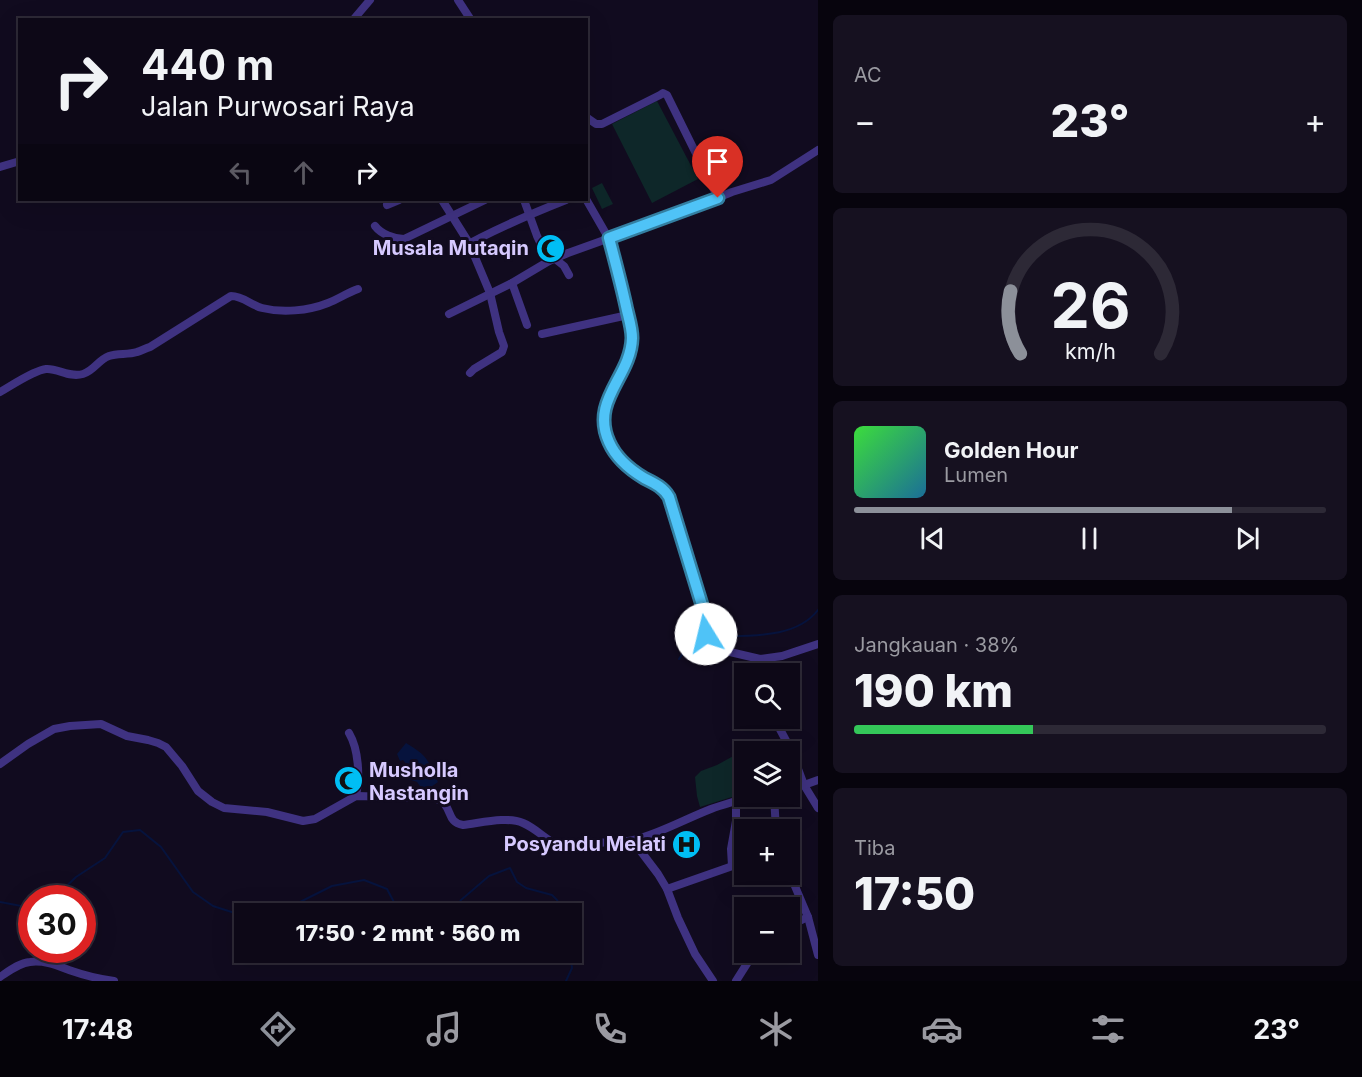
<!DOCTYPE html>
<html lang="id">
<head>
<meta charset="utf-8">
<style>
  body { margin:0; font-family:Inter,sans-serif; background:#161120; color:#f1f3f6; height:100vh; display:flex; flex-direction:column; font-size:22px; white-space:nowrap }
  * { box-sizing:border-box; margin:0 }
  p { font-size:20px; color:#9a9aa1 }
  .icon { flex:none; width:33px; height:33px; fill:none; stroke:currentColor; stroke-width:2; stroke-linecap:round; stroke-linejoin:round }
  .map { position:relative; flex:1; overflow:hidden }
  .drawer { display:flex; flex-direction:column; gap:15px; padding:15px; background:#07040d; width:544px }
  .drawer>* { flex:none }
  .hud { position:absolute; left:18px; top:18px; width:570px; height:183px; border-radius:0px; box-shadow:0 6px 24px #0002,0 0 0 2px #2d2936; background:#0d0817; color:#f1f3f6; overflow:hidden }
  .controls { position:absolute; left:734px; top:663px; display:grid; gap:12px }
  .controls a { display:grid; place-items:center; width:66px; height:66px; border-radius:0px; background:#0d0817; box-shadow:0 6px 24px #0002,0 0 0 2px #2d2936; font-size:30px }
  .speed { position:absolute; left:18px; top:885px; display:flex; gap:12px; font-size:30px; font-weight:700; text-align:center }
  .speed>* { display:grid; place-content:center; width:78px; height:78px; border-radius:50%; background:#0d0817; box-shadow:0 6px 24px #0002,0 0 0 2px #2d2936; line-height:1 }
  .speed .limit { border:9px solid #d22; background:#fff; color:#111 }
  .pin { position:absolute; display:grid; place-items:center; width:51px; height:51px; color:#fff; margin:-62px -26px; border-radius:50% 50% 50% 0; rotate:-45deg; box-shadow:0 0 6px #0007 }
  .pin .icon { rotate:45deg }
  .me { position:absolute; width:66px; margin:-33px; rotate:351deg; stroke-linejoin:round; filter:drop-shadow(0 0 4px #0008) }
  .turn { display:flex; align-items:center; gap:21px; height:126px; padding:0 24px; font-size:27px }
  .turn .icon { width:78px; height:78px; stroke-width:2.5 }
  .turn b { display:block; font-size:42px; line-height:51px }
  .lanes { display:flex; align-items:center; height:57px; padding:0 24px; background:#0003; justify-content:center; gap:30px; direction:ltr }
  .lanes .off { opacity:.35 }
  .big { font-size:45px; font-weight:800; line-height:1.1 }
  .drawer .widget { flex:1; display:flex; flex-direction:column; justify-content:center; gap:9px; min-width:0; padding:0 21px; border-radius:9px; background:#161120 }
  .drawer .dial { align-items:center; gap:0 }
  .dial svg { height:156px; overflow:visible; fill:none; stroke:#2d2936; stroke-width:7; stroke-linecap:round; text-anchor:middle }
  .dial text { fill:#f1f3f6; stroke:none }
  .song { display:flex; align-items:center; gap:18px }
  .cover { width:72px; height:72px; border-radius:9px; background:linear-gradient(135deg,hsl(120 70% 55%),hsl(200 70% 35%)) }
  .played { height:6px; border-radius:3px; background:linear-gradient(90deg,#8c9099 80%,#2d2936 80%) }
  .keys { display:flex; justify-content:space-around; direction:ltr }
  .heat { display:flex; justify-content:space-between; align-items:center; font-size:33px; direction:ltr }
  .charge { height:9px; border-radius:4px; background:linear-gradient(90deg,#34c759 38%,#2d2936 0) }
  .trip { position:absolute; left:234px; top:903px; width:348px; height:60px; border-radius:0px; background:#0d0817; box-shadow:0 6px 24px #0002,0 0 0 2px #2d2936; font-weight:800; line-height:60px; text-align:center }
  .tab-bar { display:flex; height:96px; justify-content:space-around; align-items:center; background:#050309; color:#9a9aa1 }
  .tab-bar .icon { width:42px; height:42px }
  .tab-bar .selected { color:#8c9099 }
  .tab-bar b { font-size:27px; color:#f1f3f6 }
  main { display:flex; flex:1; min-height:0 }
  .map>svg:first-child { display:block }
  .green { fill:#0e2729 }
  .water { fill:#06133d }
  .lines { fill:none; stroke-linecap:round; stroke-linejoin:round }
  .stream { stroke:#06133d; stroke-width:2 }
  .street { stroke:#3f3281; stroke-width:8 }
  .route-casing { stroke:#337fa1; stroke-width:15 }
  .route { stroke:#4fc3f7; stroke-width:10 }
  .labels { text-anchor:middle; dominant-baseline:central; stroke-width:6; stroke-linejoin:round; paint-order:stroke }
  .poi-label { font-size:20px; font-weight:bold; fill:#d6c9ff; stroke:#110b1f; text-anchor:end }
</style>
</head>
<body>
<main>
<div class="map">
<svg width="818" height="981" viewBox="0 0 818 981">
  <rect width="100%" height="100%" fill="#110b1f"/>
  <!-- green -->
  <g class="green">
    <polygon points="657,101 698,179 652,203 612,124"/>
    <polygon points="602,183 613,204 602,209 592,188"/>
    <polygon points="737,754 744,782 744,794 732,797 700,807 697,796 695,777 701,771 717,765"/>
  </g>
  <!-- water -->
  <path class="water" d="M406,743C428,756 428,760 438,782L428,789L423,790L417,782C406,778 409,781 404,770L407,765L403,760L400,761L397,754Z"/>
  <g class="lines">
    <!-- stream -->
    <g class="stream">
      <path d="M712,637C746,635 795,640 818,610"/>
      <polyline points="679,659 687,647 706,639"/>
      <polyline points="54,898 76,877 105,858 123,832 140,830 161,847 193,892 213,906 244,916"/>
      <polyline points="0,902 32,908"/>
      <polyline points="280,914 292,906 332,886 364,880 387,889 396,906 396,914"/>
      <polyline points="452,914 461,900 489,876 510,868 517,882 526,888 552,895 557,900 563,914"/>
      <polyline points="566,981 572,968 570,952"/>
    </g>
    <!-- street -->
    <g class="street">
      <polyline points="458,0 471,20"/>
      <polyline points="353,20 370,0"/>
      <polyline points="586,117 596,124 602,124 660,95 663,93 667,95 718,198"/>
      <polyline points="0,167 20,161"/>
      <polyline points="586,199 609,239 618,270 631,330 632,340 629,352 606,403 604,412 603,421 606,435 614,452 627,466 661,488 669,497 702,605 706,634 712,643 716,646 730,652 760,659 782,656 818,644"/>
      <polyline points="442,200 469,243 490,293 499,332 504,346 502,352 474,369 470,373"/>
      <polyline points="524,200 537,236 549,261"/>
      <polyline points="387,205 399,200"/>
      <path d="M375,226C381,234 394,239 404,239L485,200"/>
      <path d="M454,252C490,231 528,215 566,200"/>
      <polyline points="554,258 564,266 569,275"/>
      <polyline points="512,283 527,325"/>
      <polyline points="449,314 512,283 549,261 568,253 685,211 732,192 771,180 818,150"/>
      <polyline points="542,334 628,315"/>
      <path d="M0,392C11,386 34,370 46,369C58,368 69,378 83,374C94,371 98,360 109,356C118,353 128,355 137,352C141,351 146,348 150,347L231,296C243,296 251,305 262,308C282,313 308,311 328,303C338,299 347,293 358,289"/>
      <polyline points="760,659 760,674"/>
      <polyline points="774,718 791,750 804,785 818,808"/>
      <path d="M349,733C359,750 360,778 356,796"/>
      <path d="M0,764L28,744L54,729L70,726L101,724L127,736L148,740L158,743L166,747L182,766L198,791L212,802L224,808L267,812L303,821L315,819L356,796L434,798C455,804 444,822 463,825C481,823 507,816 523,823C540,830 551,847 571,849C580,850 588,844 597,843C610,841 622,843 634,840C661,833 685,819 711,809C724,804 738,801 751,796"/>
      <polyline points="789,787 804,785 818,780"/>
      <polyline points="774,796 776,830"/>
      <polyline points="633,841 658,874 667,889 678,918 695,954 713,981"/>
      <polyline points="732,866 731,849 736,821 736,801"/>
      <polyline points="789,872 808,917 818,955"/>
      <polyline points="667,889 744,862"/>
      <polyline points="789,926 808,917"/>
      <polyline points="52,963 62,950"/>
      <path d="M0,977C9,971 19,963 30,962C45,960 58,966 72,971C86,976 100,979 114,981"/>
      <polyline points="736,981 748,962 761,952"/>
    </g>
  </g>
  <g class="lines">
    <defs>
      <path id="route" d="M706,634L702,605L669,497C663,487 654,483 644,478C629,469 616,458 609,442C590,400 631,377 632,338C632,327 628,316 626,306C621,283 615,261 609,238L718,198"/>
    </defs>
    <!-- route casing -->
    <use href="#route" class="route-casing"/>
    <!-- route -->
    <use href="#route" class="route"/>
  </g>
  <!-- icons -->
  <defs>
    <symbol id="mosque-disc" viewBox="-11 -11 22 22"><circle r="9.5" fill="#00bef4" stroke="#110b1f"/><path d="M3.5-4.9A6 6 0 1 0 3.5 4.9A5 5 0 1 1 3.5-4.9Z" fill="#111"/></symbol>
    <symbol id="hospital-disc" viewBox="-11 -11 22 22"><circle r="9.5" fill="#00bef4" stroke="#110b1f"/><path d="M-5-5h3v3.5h4V-5h3V5h-3V1.5h-4V5h-3Z" fill="#111"/></symbol>
  </defs>
  <g fill-rule="evenodd">
    <use href="#mosque-disc" x="534" y="232" width="33" height="33"/>
    <use href="#mosque-disc" x="332" y="764" width="33" height="33"/>
    <use href="#hospital-disc" x="670" y="828" width="33" height="33"/>
  </g>
  <g class="labels">
    <!-- poi labels -->
    <g class="poi-label">
      <text x="529" y="248">Musala Mutaqin</text>
      <text x="369" y="770" text-anchor="start">Musholla<tspan x="369" dy="23">Nastangin</tspan></text>
      <text x="666" y="844">Posyandu Melati</text>
    </g>
  </g>
</svg>
<div class="controls">
<a><svg class="icon" aria-label="search" viewBox="0 0 24 24"><circle cx="10" cy="10" r="6"/><path d="M15 15l6 6"/></svg></a>
<a><svg class="icon" aria-label="layers" viewBox="0 0 24 24"><path d="M12 4l9 5-9 5-9-5zM3 14l9 5 9-5"/></svg></a>
<a>+</a>
<a>−</a>
</div>
<div class="speed"><div class="limit">30</div></div>
<div class="pin" style="left:718px;top:198px;background:#d93025"><svg class="icon" aria-label="arrive" viewBox="0 0 24 24"><path d="M6 21V4h12l-3 4 3 4H6"/></svg></div>
<svg class="me" style="left:706px;top:634px" viewBox="-20 -20 40 40"><circle r="19" fill="#fff"/><path d="M0-13L10 11 0 6-10 11z" fill="#4fc3f7"/></svg>
<div class="trip">17:50 · 2 mnt · 560 m</div>
<div class="hud">
<div class="turn"><svg class="icon" aria-label="right" viewBox="0 0 24 24"><path d="M7 20v-9h11M14 6l5 5-5 5"/></svg><div><b>440 m</b>Jalan Purwosari Raya</div></div>
<div class="lanes"><svg class="icon off" aria-label="left" viewBox="0 0 24 24"><path d="M17 20v-9H6M10 6l-5 5 5 5"/></svg><svg class="icon off" aria-label="ahead" viewBox="0 0 24 24"><path d="M12 20V5M6 11l6-6 6 6"/></svg><svg class="icon" aria-label="right" viewBox="0 0 24 24"><path d="M7 20v-9h11M14 6l5 5-5 5"/></svg></div>
</div>
</div>
<section class="drawer">
<div class="widget"><p>AC</p>
<div class="heat"><a>−</a><b class="big">23°</b><a>+</a></div>
</div>
<div class="widget dial"><svg viewBox="0 0 100 80">
<path d="M14 69A42 42 0 1 1 86 69"/>
<path d="M14 69A42 42 0 0 1 9 37" stroke="#8c9099"/>
<text x="50" y="56" font-size="32" font-weight="700">26</text>
<text x="50" y="72" font-size="11">km/h</text>
</svg></div>
<div class="widget">
<div class="song"><i class="cover"></i><div><b>Golden Hour</b><p>Lumen</p></div></div>
<div class="played"></div>
<div class="keys"><svg class="icon" aria-label="previous" viewBox="0 0 24 24"><path d="M18 5L8 12l10 7zM5 5v14"/></svg><svg class="icon" aria-label="pause" viewBox="0 0 24 24"><path d="M8 5v14M16 5v14"/></svg><svg class="icon" aria-label="next" viewBox="0 0 24 24"><path d="M6 5l10 7-10 7zM19 5v14"/></svg></div>
</div>
<div class="widget"><p>Jangkauan · 38%</p><b class="big">190 km</b><div class="charge"></div></div>
<div class="widget"><p>Tiba</p><b class="big">17:50</b></div>
</section>
</main>
<nav class="tab-bar">
<b>17:48</b>
<svg class="icon selected" aria-label="directions" viewBox="0 0 24 24"><path d="M12 3l9 9-9 9-9-9zM9 14v-3h6M13 9l2 2-2 2"/></svg>
<svg class="icon" aria-label="music" viewBox="0 0 24 24"><path d="M9 18V5l10-2v13"/><circle cx="6" cy="18" r="3"/><circle cx="16" cy="16" r="3"/></svg>
<svg class="icon" aria-label="phone" viewBox="0 0 24 24"><path d="M5 4h4l2 5-3 2q2 4 5 5l2-3 5 2v4C11 20 4 13 5 4z"/></svg>
<svg class="icon" aria-label="climate" viewBox="0 0 24 24"><path d="M12 3v18M4 7l16 10M4 17L20 7"/></svg>
<svg class="icon" aria-label="car" viewBox="0 0 24 24"><path d="M5 17H2v-5l4-1 3-4h7l3 4 3 1v5h-3M9 17h6M6 11h13"/><circle cx="7" cy="17" r="2"/><circle cx="17" cy="17" r="2"/></svg>
<svg class="icon" aria-label="filters" viewBox="0 0 24 24"><path d="M4 7h16M4 17h16"/><circle cx="9" cy="7" r="2"/><circle cx="15" cy="17" r="2"/></svg>
<b>23°</b>
</nav>
</body>
</html>
